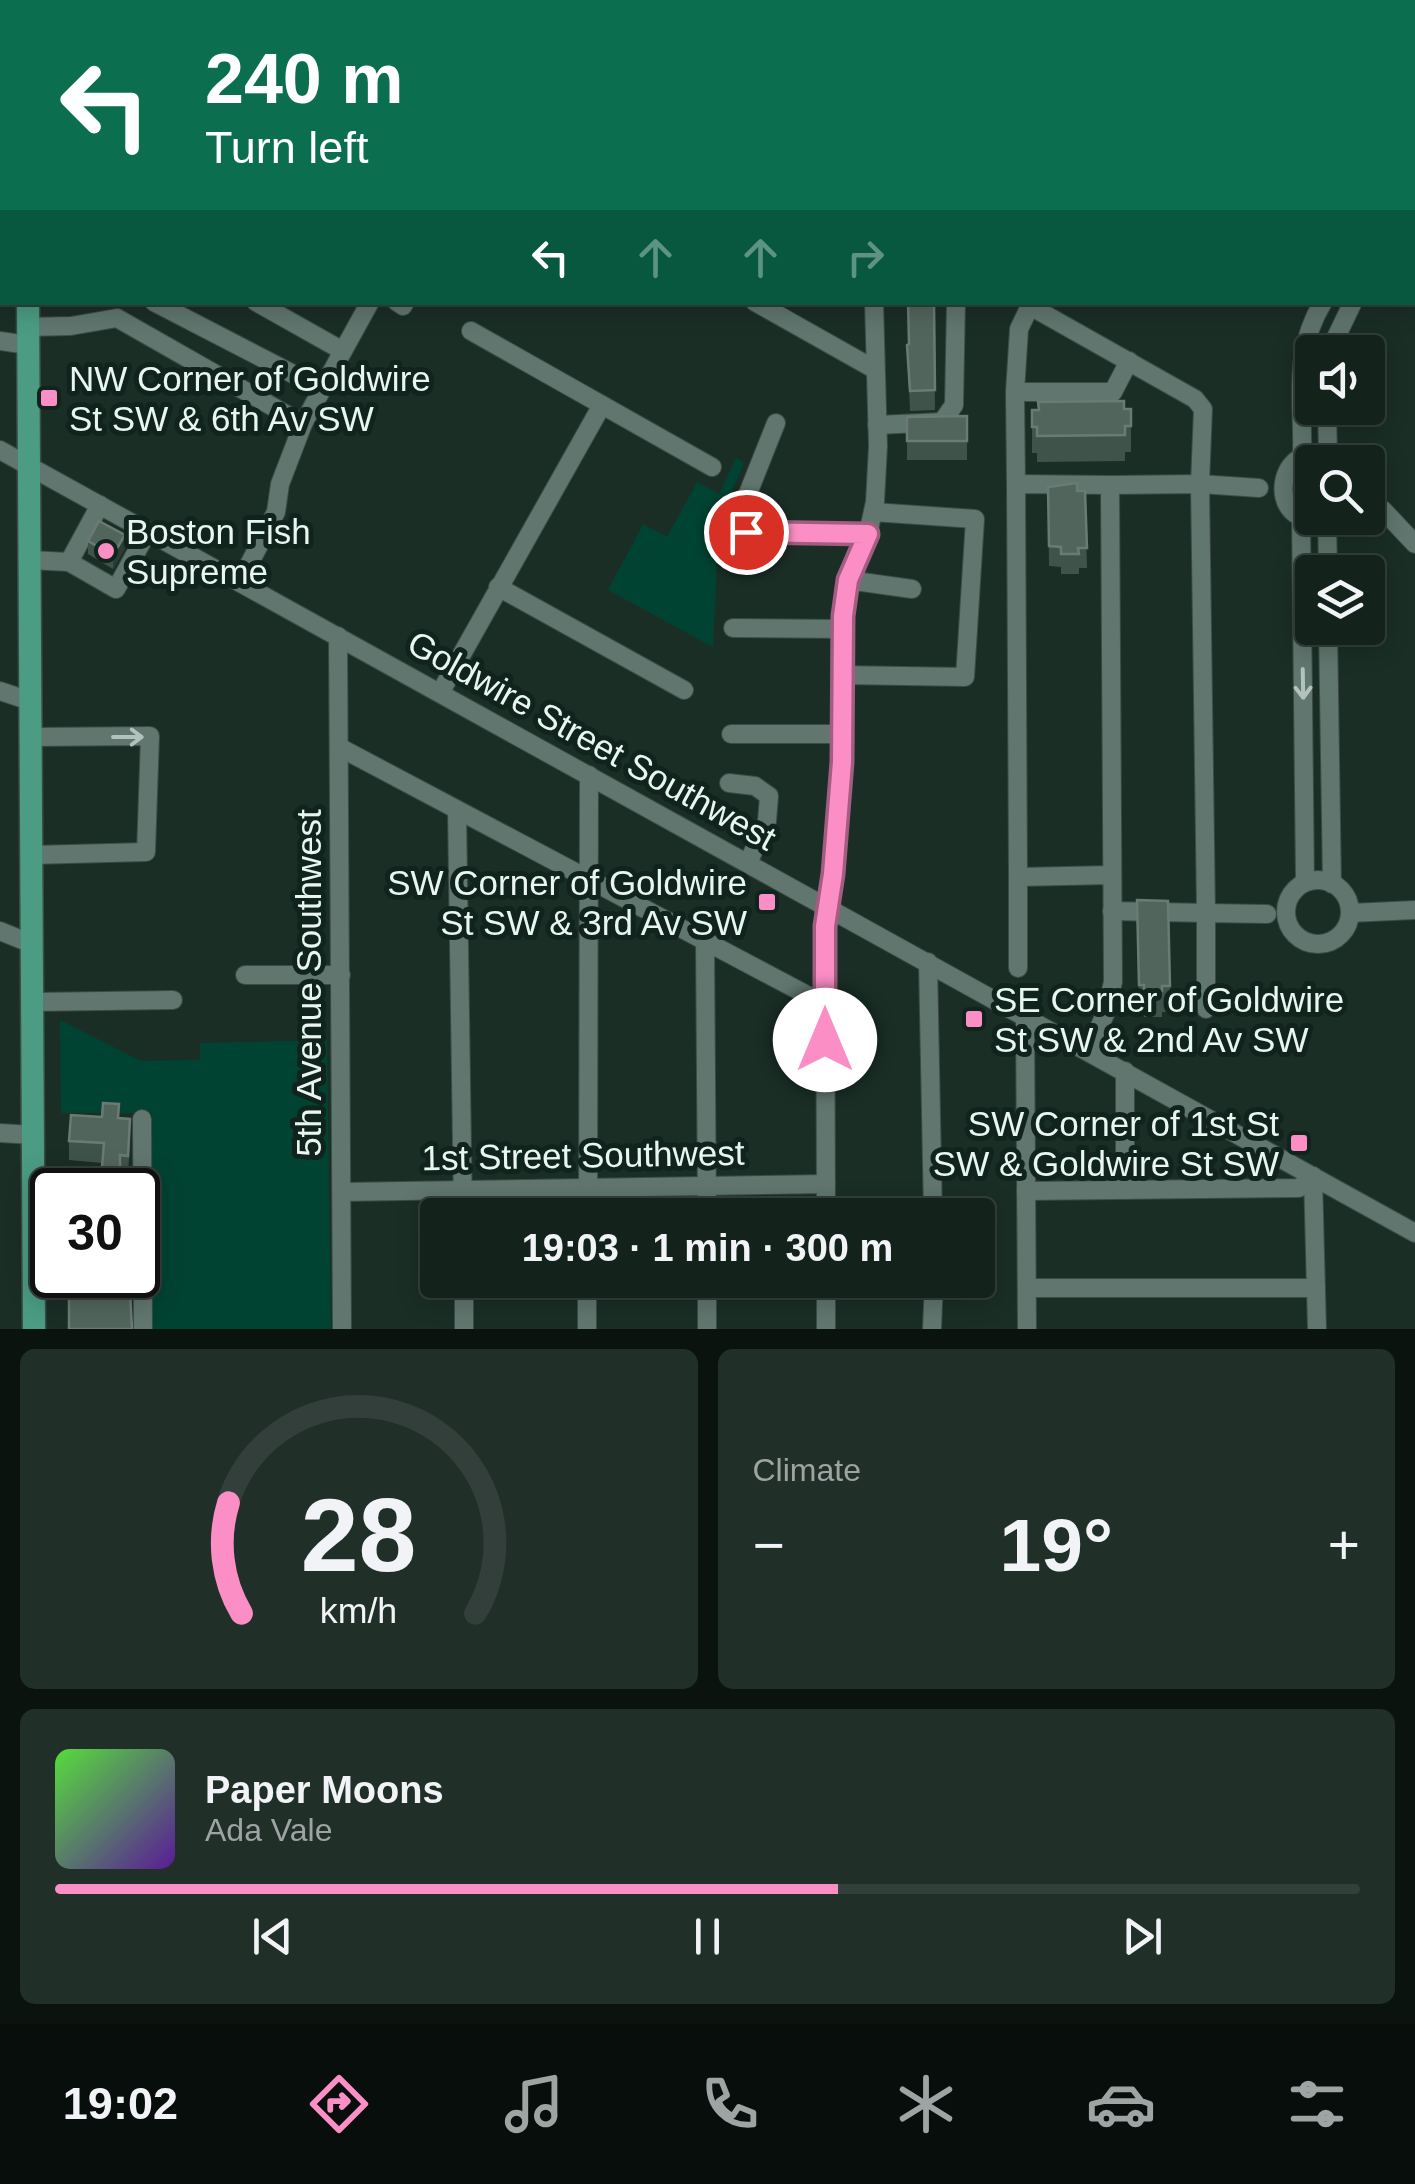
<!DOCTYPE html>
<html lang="en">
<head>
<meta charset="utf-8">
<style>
  body { margin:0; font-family:Arial,sans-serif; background:#212f29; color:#f1f3f6; height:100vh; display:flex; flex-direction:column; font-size:38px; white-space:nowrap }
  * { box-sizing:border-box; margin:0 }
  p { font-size:32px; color:#9da4a3 }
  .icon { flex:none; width:55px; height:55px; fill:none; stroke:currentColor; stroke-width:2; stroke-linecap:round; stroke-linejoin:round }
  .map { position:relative; height:1329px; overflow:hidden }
  .details { display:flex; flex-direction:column; gap:20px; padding:20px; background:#0b130f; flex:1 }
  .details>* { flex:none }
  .top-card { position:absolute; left:0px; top:0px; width:1415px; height:305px; box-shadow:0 5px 25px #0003,0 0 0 2px #333f3b; background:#0b6e4f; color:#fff; overflow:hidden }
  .controls { position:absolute; left:1295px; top:335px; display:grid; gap:20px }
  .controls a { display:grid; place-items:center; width:90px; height:90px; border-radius:10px; background:#14221c; box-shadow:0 5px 25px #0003,0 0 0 2px #333f3b; font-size:50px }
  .speed { position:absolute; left:30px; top:1168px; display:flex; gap:20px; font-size:50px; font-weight:700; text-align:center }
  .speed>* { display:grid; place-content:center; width:130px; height:130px; border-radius:50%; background:#14221c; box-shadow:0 5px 25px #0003,0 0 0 2px #333f3b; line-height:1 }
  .speed .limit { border:5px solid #111; border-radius:15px; background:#fff; color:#111 }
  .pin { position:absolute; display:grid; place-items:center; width:85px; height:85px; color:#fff; margin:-42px; border:5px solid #fff; border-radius:50%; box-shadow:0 2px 10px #0007 }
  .me { position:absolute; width:110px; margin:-55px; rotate:0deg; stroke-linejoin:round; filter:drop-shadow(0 0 8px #0008) }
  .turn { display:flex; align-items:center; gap:35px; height:210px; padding:0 40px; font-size:45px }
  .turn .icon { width:130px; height:130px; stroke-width:2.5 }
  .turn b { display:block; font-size:70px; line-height:85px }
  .lanes { display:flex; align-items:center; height:95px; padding:0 40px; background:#0003; justify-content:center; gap:50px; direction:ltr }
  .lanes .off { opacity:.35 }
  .big { font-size:75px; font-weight:800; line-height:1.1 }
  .details .widget { flex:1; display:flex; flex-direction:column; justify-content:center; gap:15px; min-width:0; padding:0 35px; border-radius:15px; background:#212f29 }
  .details .dial { align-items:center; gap:0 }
  .dial svg { height:260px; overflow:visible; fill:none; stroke:#333f3b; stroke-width:7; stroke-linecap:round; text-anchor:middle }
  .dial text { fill:#f1f3f6; stroke:none }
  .song { display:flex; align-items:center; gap:30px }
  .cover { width:120px; height:120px; border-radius:15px; background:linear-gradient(135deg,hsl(110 70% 55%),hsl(270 70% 35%)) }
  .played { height:10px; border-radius:5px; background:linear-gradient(90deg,#fb8fc5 60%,#333f3b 60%) }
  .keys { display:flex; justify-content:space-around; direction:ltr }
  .heat { display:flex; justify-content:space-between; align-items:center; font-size:55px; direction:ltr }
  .details .tiles { flex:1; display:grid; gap:20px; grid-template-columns:1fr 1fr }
  .widget:last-child { grid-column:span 2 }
  .trip { position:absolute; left:420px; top:1198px; width:575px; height:100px; border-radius:10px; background:#14221c; box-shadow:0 5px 25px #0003,0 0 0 2px #333f3b; font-weight:800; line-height:100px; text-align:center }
  .tabs { display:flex; height:160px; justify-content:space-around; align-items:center; background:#080e0b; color:#9da4a3 }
  .tabs .icon { width:70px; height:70px }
  .tabs .selected { color:#fb8fc5 }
  .tabs b { font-size:45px; color:#f1f3f6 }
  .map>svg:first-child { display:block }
  .green { fill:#014332 }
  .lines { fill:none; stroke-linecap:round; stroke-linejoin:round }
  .minor-casing { stroke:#3b4c45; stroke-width:20 }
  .major-casing { stroke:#3b4c45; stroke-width:25 }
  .minor { stroke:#60766e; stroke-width:18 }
  .major { stroke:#4b9c83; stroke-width:22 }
  .wall { fill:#40534b }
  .shaded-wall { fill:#293d35 }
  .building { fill:#52655d; stroke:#6a7b74; stroke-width:2.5 }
  .oneway { stroke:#b2c2bc }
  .route-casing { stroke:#a35d80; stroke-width:25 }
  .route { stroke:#fb8fc5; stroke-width:18 }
  .poi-dot { fill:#fb8fc5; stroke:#10241d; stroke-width:4 }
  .labels { text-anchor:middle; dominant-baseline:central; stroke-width:10; stroke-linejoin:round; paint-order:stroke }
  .poi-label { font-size:35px; fill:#e9f5f0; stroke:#10241d; text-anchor:start }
  .street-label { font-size:35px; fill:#e9f5f0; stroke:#10241d }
</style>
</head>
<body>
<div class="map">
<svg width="1415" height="1329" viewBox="0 0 1415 1329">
  <rect width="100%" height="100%" fill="#1a2e26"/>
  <!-- green -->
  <g class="green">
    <polygon points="972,0 1415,0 1415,242 1412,2"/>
    <polygon points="736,458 744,463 724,510 718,539 713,647 608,590 643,524 667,537 697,482 719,494"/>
    <polygon points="60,1020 141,1061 200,1060 200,1043 327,1040 331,1329 152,1329 152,1113 61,1113"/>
  </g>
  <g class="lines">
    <defs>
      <g id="minor">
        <polyline points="93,0 97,2"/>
        <polyline points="170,0 175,2"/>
        <polyline points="291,0 292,1"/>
        <polyline points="410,0 415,2"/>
        <polyline points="677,0 682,2"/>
        <polyline points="1197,0 1201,2"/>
        <polyline points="1365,0 1366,2"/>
        <polyline points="235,2 237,0"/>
        <polyline points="490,2 491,0"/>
        <polyline points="873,2 873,0"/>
        <polyline points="1412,37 1415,35"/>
        <polyline points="1412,159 1415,160"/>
        <polyline points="0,198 2,200"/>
        <polyline points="154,302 322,389"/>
        <polyline points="256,302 343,351 303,424"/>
        <polyline points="397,302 403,306 405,302"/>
        <polyline points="755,302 874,369"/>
        <polyline points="28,327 71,326 117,318 303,424 280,484 276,512 240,582"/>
        <polyline points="471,331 712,467"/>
        <polyline points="0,341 28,345"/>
        <polyline points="343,351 370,302"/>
        <polyline points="1329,352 1353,302"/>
        <polyline points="1015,392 1019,329 1030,306 1195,399 1203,409 1200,484 1259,488"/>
        <polyline points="1327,408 1328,458"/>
        <polyline points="776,423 743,506 742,527 746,532 868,534"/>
        <polyline points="877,425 942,422 954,405 956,302"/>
        <polyline points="0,450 1415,1233"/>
        <path d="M1302,458C1304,401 1291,355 1323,302"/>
        <polyline points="1016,484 1015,392 1113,392 1129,361"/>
        <polyline points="1110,485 1200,484 1206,913 1112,911"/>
        <polyline points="1368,501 1383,510 1415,544"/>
        <polyline points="100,505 69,562 116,589 148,531"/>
        <polyline points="1301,516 1305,882"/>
        <path d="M1325,518C1259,531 1279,427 1334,462"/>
        <polyline points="1327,518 1328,572"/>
        <polyline points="29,560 69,562"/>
        <polyline points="848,580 912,589"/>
        <polyline points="498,587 684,690"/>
        <polyline points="733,628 842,629"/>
        <polyline points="1328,628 1332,884"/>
        <polyline points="338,636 342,1329"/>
        <polyline points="842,675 965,677 975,519 873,512"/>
        <polyline points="0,691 30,701"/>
        <polyline points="440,693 602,405"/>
        <polyline points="731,734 842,734"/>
        <polyline points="30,737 150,736 146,852 32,855"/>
        <polyline points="339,747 824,1004"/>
        <polyline points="729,783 755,786 769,796 767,821 748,863"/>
        <polyline points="457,810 463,1215"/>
        <polyline points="1018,877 1018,968"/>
        <circle cx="1318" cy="912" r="32"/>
        <polyline points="1350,913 1415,910"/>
        <polyline points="0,931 32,944"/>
        <polyline points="705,941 707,1215"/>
        <polyline points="928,962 933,1215"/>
        <polyline points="245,975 341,975"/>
        <polyline points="33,1002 173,1000"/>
        <polyline points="1206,1009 1206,913 1267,914"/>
        <polyline points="1025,1016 1027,1329"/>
        <polyline points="1089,1051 1106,1012 1113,982 1110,485 1016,484 1018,877 1111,875"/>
        <polyline points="1125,1071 1125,1190"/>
        <polyline points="142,1119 143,1329"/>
        <polyline points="0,1133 33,1135"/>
        <polyline points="1313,1176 1317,1329"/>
        <polyline points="1026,1191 1299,1188 1313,1176"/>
        <polyline points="342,1192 826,1184"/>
        <polyline points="588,1215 589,775"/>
        <polyline points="826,1215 825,926 833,874 842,762 843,616 848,580 868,534 875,502 878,446 874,302"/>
        <polyline points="464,1280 464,1329"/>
        <polyline points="707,1280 707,1329"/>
        <polyline points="826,1280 826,1329"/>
        <polyline points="1027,1288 1316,1288"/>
        <polyline points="587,1329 587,1280"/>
        <polyline points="932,1329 934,1280"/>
      </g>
      <g id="major">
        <polyline points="940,0 944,2"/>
        <polyline points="137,2 139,0"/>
        <polyline points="1412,263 1415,264"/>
        <polyline points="28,302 34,1329"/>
      </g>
    </defs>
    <!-- minor casing -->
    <use href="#minor" class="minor-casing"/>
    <!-- major casing -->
    <use href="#major" class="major-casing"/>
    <!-- minor -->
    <use href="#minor" class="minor"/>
    <!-- major -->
    <use href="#major" class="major"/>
  </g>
  <!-- wall -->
  <g class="wall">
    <polygon points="934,302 935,410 910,411 907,345 909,344"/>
    <polygon points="1131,409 1131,452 1125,452 1125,461 1037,462 1037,453 1032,453 1032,410"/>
    <polygon points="967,416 967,460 907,460 907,417"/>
    <polygon points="1048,487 1085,491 1087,568 1079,568 1079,574 1061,574 1061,567 1049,566"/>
    <polygon points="88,541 125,548 113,569 88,554"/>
    <polygon points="1137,900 1170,986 1170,1012 1162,1012 1162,1017 1144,1017 1144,1011 1139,1011"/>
    <polygon points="119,1118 130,1139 128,1176 120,1175 120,1188 102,1187 102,1163 69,1160 69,1141"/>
  </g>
  <!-- shaded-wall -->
  <polygon class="shaded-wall" points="125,535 125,548 113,569 113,555"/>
  <!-- building -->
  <g class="building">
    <polygon points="908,302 934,302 935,390 910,391 907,345 909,344"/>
    <polygon points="1124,401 1124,409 1131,409 1131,426 1125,426 1125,435 1037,436 1037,427 1032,427 1032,410 1039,410 1038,402"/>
    <polygon points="967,416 967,441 907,441 907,417"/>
    <polygon points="1077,483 1077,491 1085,491 1087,548 1078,548 1079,554 1061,554 1061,547 1049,546 1048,487"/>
    <polygon points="99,521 125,535 113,555 88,541"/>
    <polygon points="1137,900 1168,901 1170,986 1162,986 1162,991 1144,991 1144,985 1139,985"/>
    <polygon points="103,1103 119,1104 118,1118 130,1119 128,1156 120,1155 120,1168 102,1167 104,1143 69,1141 71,1115 102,1117"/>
    <polygon points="130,1291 132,1329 69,1329 69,1292"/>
  </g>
  <!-- one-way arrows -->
  <defs><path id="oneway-shaft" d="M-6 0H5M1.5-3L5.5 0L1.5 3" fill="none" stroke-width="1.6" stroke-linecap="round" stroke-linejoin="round" transform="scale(2.5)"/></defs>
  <g class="oneway">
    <use href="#oneway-shaft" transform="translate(1303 684) rotate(89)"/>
    <use href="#oneway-shaft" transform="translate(128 737)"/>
  </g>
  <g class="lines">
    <defs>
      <polyline id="route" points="746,532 868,534 848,580 843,616 842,762 833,874 825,926 825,1040"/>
    </defs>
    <!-- route casing -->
    <use href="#route" class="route-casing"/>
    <!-- route -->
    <use href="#route" class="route"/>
  </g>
  <!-- markers -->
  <g class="poi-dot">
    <rect x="39" y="388" width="20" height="20" rx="5"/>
    <circle cx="106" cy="551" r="10"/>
    <rect x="757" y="892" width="20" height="20" rx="5"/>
    <rect x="964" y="1009" width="20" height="20" rx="5"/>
    <rect x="1289" y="1133" width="20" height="20" rx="5"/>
  </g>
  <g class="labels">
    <!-- poi labels -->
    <g class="poi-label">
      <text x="69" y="378">NW Corner of Goldwire<tspan x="69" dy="40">St SW &amp; 6th Av SW</tspan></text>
      <text x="126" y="531">Boston Fish<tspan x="126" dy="40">Supreme</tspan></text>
      <text x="747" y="882" text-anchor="end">SW Corner of Goldwire<tspan x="747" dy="40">St SW &amp; 3rd Av SW</tspan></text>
      <text x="994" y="999">SE Corner of Goldwire<tspan x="994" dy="40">St SW &amp; 2nd Av SW</tspan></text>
      <text x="1279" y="1123" text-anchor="end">SW Corner of 1st St<tspan x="1279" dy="40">SW &amp; Goldwire St SW</tspan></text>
    </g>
    <!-- street labels -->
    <g class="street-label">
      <text transform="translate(592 740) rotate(29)">Goldwire Street Southwest</text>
      <text transform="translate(308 983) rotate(-90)">5th Avenue Southwest</text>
      <text transform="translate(583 1155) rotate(-1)">1st Street Southwest</text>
    </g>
  </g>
</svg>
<div class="controls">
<a><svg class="icon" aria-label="sound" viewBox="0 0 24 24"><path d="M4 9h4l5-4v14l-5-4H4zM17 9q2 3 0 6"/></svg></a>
<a><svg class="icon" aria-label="search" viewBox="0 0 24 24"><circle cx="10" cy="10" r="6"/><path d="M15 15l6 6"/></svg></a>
<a><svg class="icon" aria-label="layers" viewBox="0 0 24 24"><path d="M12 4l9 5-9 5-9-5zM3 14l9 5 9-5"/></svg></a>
</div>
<div class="speed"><div class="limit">30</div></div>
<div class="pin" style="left:746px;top:532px;background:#d93025"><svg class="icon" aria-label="arrive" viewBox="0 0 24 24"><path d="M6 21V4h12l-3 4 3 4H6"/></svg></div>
<svg class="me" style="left:825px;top:1040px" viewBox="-20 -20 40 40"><circle r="19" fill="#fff"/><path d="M0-13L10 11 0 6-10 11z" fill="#fb8fc5"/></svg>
<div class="trip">19:03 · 1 min · 300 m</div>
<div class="top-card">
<div class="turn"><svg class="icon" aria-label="left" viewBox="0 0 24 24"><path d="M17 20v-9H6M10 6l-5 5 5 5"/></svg><div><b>240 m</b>Turn left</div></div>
<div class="lanes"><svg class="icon" aria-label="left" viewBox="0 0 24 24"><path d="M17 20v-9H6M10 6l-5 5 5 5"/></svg><svg class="icon off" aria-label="ahead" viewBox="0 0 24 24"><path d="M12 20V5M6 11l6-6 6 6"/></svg><svg class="icon off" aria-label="ahead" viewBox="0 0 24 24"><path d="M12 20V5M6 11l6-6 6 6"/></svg><svg class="icon off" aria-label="right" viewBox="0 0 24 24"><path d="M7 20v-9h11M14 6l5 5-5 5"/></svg></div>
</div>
</div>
<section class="details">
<div class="tiles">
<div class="widget dial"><svg viewBox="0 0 100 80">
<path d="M14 69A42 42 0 1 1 86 69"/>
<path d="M14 69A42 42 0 0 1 10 35" stroke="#fb8fc5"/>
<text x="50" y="56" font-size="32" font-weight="700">28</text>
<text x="50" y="72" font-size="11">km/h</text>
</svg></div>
<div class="widget"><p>Climate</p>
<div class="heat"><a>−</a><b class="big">19°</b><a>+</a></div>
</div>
<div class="widget">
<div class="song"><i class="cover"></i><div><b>Paper Moons</b><p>Ada Vale</p></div></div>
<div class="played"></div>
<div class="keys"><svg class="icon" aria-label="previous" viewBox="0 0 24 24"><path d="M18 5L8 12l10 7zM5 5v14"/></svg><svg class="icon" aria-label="pause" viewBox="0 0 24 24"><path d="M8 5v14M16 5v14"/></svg><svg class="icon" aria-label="next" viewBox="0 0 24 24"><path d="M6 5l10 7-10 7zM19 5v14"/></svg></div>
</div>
</div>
</section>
<nav class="tabs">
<b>19:02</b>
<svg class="icon selected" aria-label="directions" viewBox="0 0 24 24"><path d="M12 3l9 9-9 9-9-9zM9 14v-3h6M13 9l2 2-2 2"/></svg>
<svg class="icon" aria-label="music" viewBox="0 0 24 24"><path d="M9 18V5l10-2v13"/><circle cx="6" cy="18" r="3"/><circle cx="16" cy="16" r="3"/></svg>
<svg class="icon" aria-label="phone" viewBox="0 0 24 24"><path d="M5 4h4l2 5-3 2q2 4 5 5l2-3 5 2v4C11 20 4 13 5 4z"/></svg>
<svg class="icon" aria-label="climate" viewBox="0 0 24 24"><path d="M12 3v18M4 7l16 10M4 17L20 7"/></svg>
<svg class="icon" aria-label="car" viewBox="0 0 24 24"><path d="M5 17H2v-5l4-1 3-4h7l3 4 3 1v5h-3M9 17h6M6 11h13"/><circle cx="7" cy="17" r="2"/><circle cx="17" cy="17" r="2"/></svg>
<svg class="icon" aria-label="filters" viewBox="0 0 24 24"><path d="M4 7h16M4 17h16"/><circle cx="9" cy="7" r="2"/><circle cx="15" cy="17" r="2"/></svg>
</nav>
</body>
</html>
